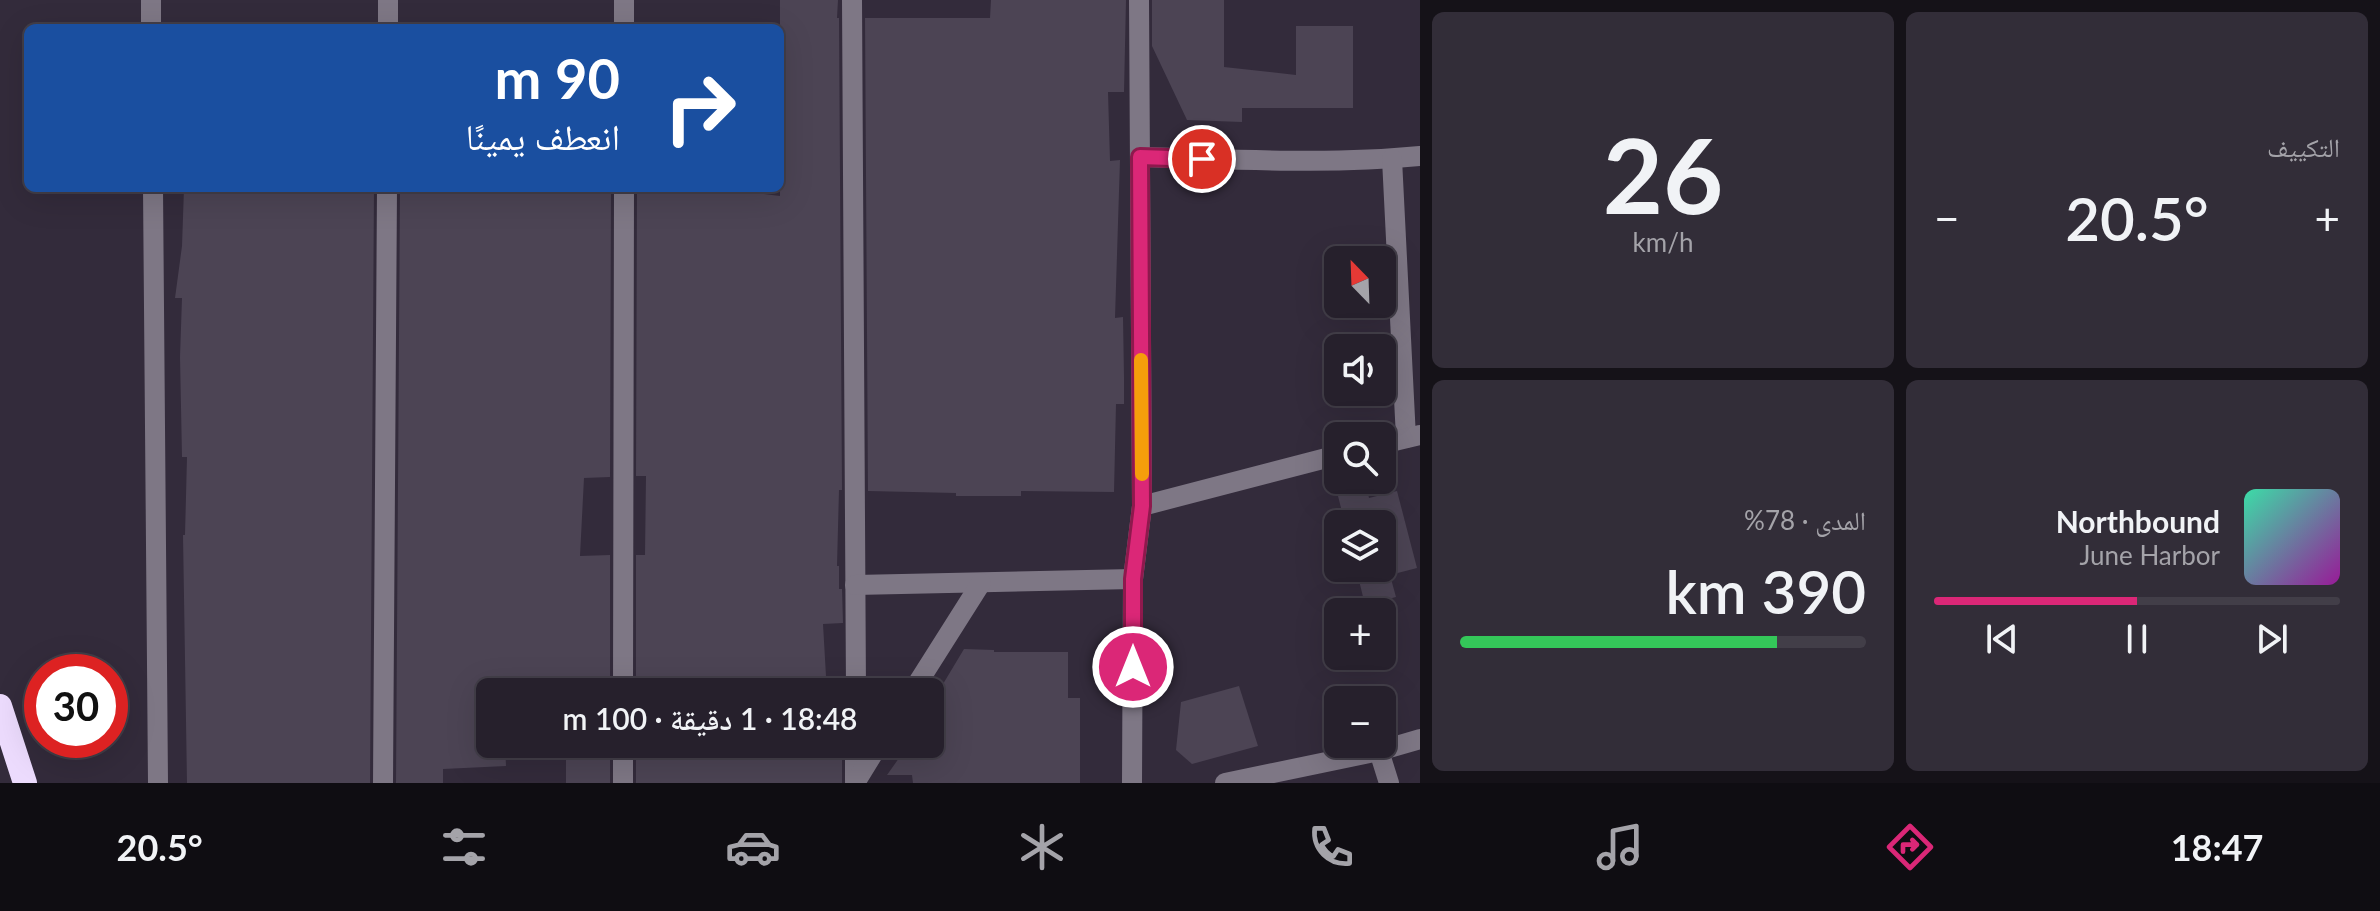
<!DOCTYPE html>
<html lang="ar">
<head>
<meta charset="utf-8">
<style>
  body { margin:0; font-family:Lato,"Noto Naskh Arabic",sans-serif; background:#322d38; color:#f1f3f6; direction:rtl; height:100vh; display:flex; flex-direction:column; font-size:30px; white-space:nowrap }
  * { box-sizing:border-box; margin:0 }
  p { font-size:26px; color:#a4a3a9 }
  .icon { flex:none; width:44px; height:44px; fill:none; stroke:currentColor; stroke-width:2; stroke-linecap:round; stroke-linejoin:round }
  .map { position:relative; flex:1; overflow:hidden; direction:ltr }
  .side { display:flex; flex-direction:column; gap:12px; padding:12px; background:#151218; width:960px }
  .side>* { flex:none }
  .banner { position:absolute; left:24px; top:24px; width:760px; height:168px; border-radius:12px; box-shadow:0 8px 32px #0002,0 0 0 2px #423e48; direction:rtl; background:#1a4fa0; color:#fff; overflow:hidden }
  .needle { width:52px; rotate:337deg }
  .fabs { position:absolute; left:1324px; top:246px; display:grid; gap:16px }
  .fabs a { display:grid; place-items:center; width:72px; height:72px; border-radius:12px; background:#26202c; box-shadow:0 8px 32px #0002,0 0 0 2px #423e48; font-size:40px }
  .speed { position:absolute; left:24px; top:654px; display:flex; gap:16px; font-size:40px; font-weight:700; text-align:center }
  .speed>* { display:grid; place-content:center; width:104px; height:104px; border-radius:50%; background:#26202c; box-shadow:0 8px 32px #0002,0 0 0 2px #423e48; line-height:1 }
  .speed .limit { border:12px solid #d22; background:#fff; color:#111 }
  .pin { position:absolute; display:grid; place-items:center; width:68px; height:68px; color:#fff; margin:-34px; border:4px solid #fff; border-radius:50%; box-shadow:0 2px 8px #0007 }
  .me { position:absolute; width:88px; margin:-44px; rotate:0deg; stroke-linejoin:round; filter:drop-shadow(0 0 6px #0008) }
  .turn { display:flex; align-items:center; gap:28px; height:168px; padding:0 32px; font-size:36px }
  .turn .icon { width:104px; height:104px; stroke-width:2.5 }
  .turn b { display:block; font-size:56px; line-height:68px }
  .big { font-size:60px; font-weight:600; line-height:1.1 }
  .side .card { flex:1; display:flex; flex-direction:column; justify-content:center; gap:12px; min-width:0; padding:0 28px; border-radius:12px; background:#322d38 }
  .side .dial { align-items:center; gap:0 }
  .dial b { font-size:104px; line-height:1 }
  .song { display:flex; align-items:center; gap:24px }
  .cover { width:96px; height:96px; border-radius:12px; background:linear-gradient(135deg,hsl(160 70% 55%),hsl(300 70% 35%)) }
  .played { height:8px; border-radius:4px; background:linear-gradient(90deg,#db2777 50%,#423e48 50%) }
  .keys { display:flex; justify-content:space-around; direction:ltr }
  .heat { display:flex; justify-content:space-between; align-items:center; font-size:44px; direction:ltr }
  .charge { height:12px; border-radius:6px; background:linear-gradient(90deg,#34c759 78%,#423e48 0) }
  .side .tiles { flex:1; display:grid; gap:12px; grid-template-columns:repeat(2,1fr) }
  .trip { position:absolute; left:476px; top:678px; width:468px; height:80px; border-radius:12px; background:#26202c; box-shadow:0 8px 32px #0002,0 0 0 2px #423e48; font-weight:600; line-height:80px; text-align:center; direction:rtl }
  .dock { display:flex; height:128px; justify-content:space-around; align-items:center; background:#0f0d12; color:#a4a3a9 }
  .dock .icon { width:56px; height:56px }
  .dock .selected { color:#db2777 }
  .dock b { font-size:36px; color:#f1f3f6 }
  main { display:flex; flex:1; min-height:0 }
  .map>svg:first-child { display:block }
  .building { fill:#4c4454 }
  .lines { fill:none; stroke-linecap:round; stroke-linejoin:round }
  .minor { stroke:#7e7785; stroke-width:20 }
  .highway { stroke:#ecdbfd; stroke-width:24 }
  .route-casing { stroke:#8e194d; stroke-width:20 }
  .route { stroke:#db2777; stroke-width:14 }
  .slow { stroke:#f59e0b; stroke-width:14 }
</style>
</head>
<body>
<main>
<section class="side">
<div class="tiles">
<div class="card"><p>التكييف</p>
<div class="heat"><a>−</a><b class="big">20.5°</b><a>+</a></div>
</div>
<div class="card dial"><b>26</b><p>km/h</p></div>
<div class="card">
<div class="song"><i class="cover"></i><div><b>Northbound</b><p>June Harbor</p></div></div>
<div class="played"></div>
<div class="keys"><svg class="icon" aria-label="previous" viewBox="0 0 24 24"><path d="M18 5L8 12l10 7zM5 5v14"/></svg><svg class="icon" aria-label="pause" viewBox="0 0 24 24"><path d="M8 5v14M16 5v14"/></svg><svg class="icon" aria-label="next" viewBox="0 0 24 24"><path d="M6 5l10 7-10 7zM19 5v14"/></svg></div>
</div>
<div class="card"><p>المدى · 78%</p><b class="big">390 km</b><div class="charge"></div></div>
</div>
</section>
<div class="map">
<svg width="1420" height="783" viewBox="0 0 1420 783">
  <rect width="100%" height="100%" fill="#332b3b"/>
  <!-- building -->
  <g class="building">
    <polygon points="780,0 838,0 837,18 839,18 842,490 839,490 837,566 839,566 839,589 842,589 843,623 823,624 826,676 809,677 809,692 636,692 636,555 645,555 646,476 636,476 637,189 731,190 780,196"/>
    <polygon points="991,0 1126,0 1124,92 1108,92 1110,161 1120,160 1115,318 1123,317 1124,377 1124,404 1116,404 1114,492 1021,491 1021,496 956,496 956,493 868,491 865,18 990,18"/>
    <polygon points="1152,0 1224,0 1224,67 1296,75 1296,26 1353,26 1353,108 1242,108 1242,122 1187,120 1152,46"/>
    <polygon points="184,188 374,188 370,783 187,783 183,535 185,535 187,457 182,457 180,357 182,298 175,298 182,246"/>
    <polygon points="400,188 496,188 495,194 611,189 610,477 584,478 580,556 610,555 610,692 490,692 490,744 505,744 506,766 443,769 443,783 396,783"/>
    <polygon points="1334,480 1365,480 1369,498 1397,491 1417,568 1390,575 1396,597 1365,605 1356,568 1382,568 1382,524 1345,524"/>
    <polygon points="964,649 994,650 994,652 1068,652 1068,698 1080,698 1080,783 913,783 912,775 887,775 909,744 930,744 930,714 946,691 940,689"/>
    <polygon points="1239,686 1258,746 1192,764 1176,750 1181,702"/>
    <rect x="566" y="744" width="44" height="39"/>
    <rect x="636" y="744" width="206" height="39"/>
  </g>
  <g class="lines">
    <!-- minor -->
    <g class="minor">
      <polyline points="151,0 151,28"/>
      <polyline points="852,0 856,692"/>
      <polyline points="388,28 388,0"/>
      <polyline points="624,28 624,0"/>
      <path d="M1140,157C1232,159 1328,165 1420,156"/>
      <polyline points="1392,159 1406,438"/>
      <polyline points="153,188 158,783"/>
      <polyline points="1382,444 1420,435"/>
      <polyline points="1142,506 1338,455"/>
      <polyline points="855,585 1133,579"/>
      <polyline points="623,692 624,188"/>
      <polyline points="912,692 981,583"/>
      <polyline points="1379,751 1389,783"/>
      <polyline points="855,780 855,744"/>
      <polyline points="383,783 387,188"/>
      <polyline points="623,783 623,744"/>
      <polyline points="855,783 879,744"/>
      <polyline points="1132,783 1133,579 1142,506 1139,0"/>
      <polyline points="1225,783 1379,751 1420,739"/>
    </g>
    <!-- highway -->
    <polyline class="highway" points="0,706 25,783"/>
  </g>
  <g class="lines">
    <defs>
      <polyline id="route" points="1133,667 1133,579 1142,506 1140,157 1202,159"/>
    </defs>
    <!-- route casing -->
    <use href="#route" class="route-casing"/>
    <!-- route -->
    <use href="#route" class="route"/>
    <!-- slow -->
    <polyline class="slow" points="1141,360 1142,474"/>
  </g>
</svg>
<div class="fabs">
<a><svg class="needle" viewBox="-14 -14 28 28"><path d="M0-13l5 13h-10z" fill="#e53935"/><path d="M0 13l5-13h-10z" fill="#a4a3a9"/></svg></a>
<a><svg class="icon" aria-label="sound" viewBox="0 0 24 24"><path d="M4 9h4l5-4v14l-5-4H4zM17 9q2 3 0 6"/></svg></a>
<a><svg class="icon" aria-label="search" viewBox="0 0 24 24"><circle cx="10" cy="10" r="6"/><path d="M15 15l6 6"/></svg></a>
<a><svg class="icon" aria-label="layers" viewBox="0 0 24 24"><path d="M12 4l9 5-9 5-9-5zM3 14l9 5 9-5"/></svg></a>
<a>+</a>
<a>−</a>
</div>
<div class="speed"><div class="limit">30</div></div>
<div class="pin" style="left:1202px;top:159px;background:#d93025"><svg class="icon" aria-label="arrive" viewBox="0 0 24 24"><path d="M6 21V4h12l-3 4 3 4H6"/></svg></div>
<svg class="me" style="left:1133px;top:667px" viewBox="-20 -20 40 40"><circle r="17" fill="#db2777" stroke="#fff" stroke-width="3"/><path d="M0-11L8 9 0 5-8 9z" fill="#fff"/></svg>
<div class="trip">18:48 · 1 دقيقة · 100 m</div>
<div class="banner">
<div class="turn"><svg class="icon" aria-label="right" viewBox="0 0 24 24"><path d="M7 20v-9h11M14 6l5 5-5 5"/></svg><div><b>90 m</b>انعطف يمينًا</div></div>
</div>
</div>
</main>
<nav class="dock">
<b>18:47</b>
<svg class="icon selected" aria-label="directions" viewBox="0 0 24 24"><path d="M12 3l9 9-9 9-9-9zM9 14v-3h6M13 9l2 2-2 2"/></svg>
<svg class="icon" aria-label="music" viewBox="0 0 24 24"><path d="M9 18V5l10-2v13"/><circle cx="6" cy="18" r="3"/><circle cx="16" cy="16" r="3"/></svg>
<svg class="icon" aria-label="phone" viewBox="0 0 24 24"><path d="M5 4h4l2 5-3 2q2 4 5 5l2-3 5 2v4C11 20 4 13 5 4z"/></svg>
<svg class="icon" aria-label="climate" viewBox="0 0 24 24"><path d="M12 3v18M4 7l16 10M4 17L20 7"/></svg>
<svg class="icon" aria-label="car" viewBox="0 0 24 24"><path d="M5 17H2v-5l4-1 3-4h7l3 4 3 1v5h-3M9 17h6M6 11h13"/><circle cx="7" cy="17" r="2"/><circle cx="17" cy="17" r="2"/></svg>
<svg class="icon" aria-label="filters" viewBox="0 0 24 24"><path d="M4 7h16M4 17h16"/><circle cx="9" cy="7" r="2"/><circle cx="15" cy="17" r="2"/></svg>
<b>20.5°</b>
</nav>
</body>
</html>
